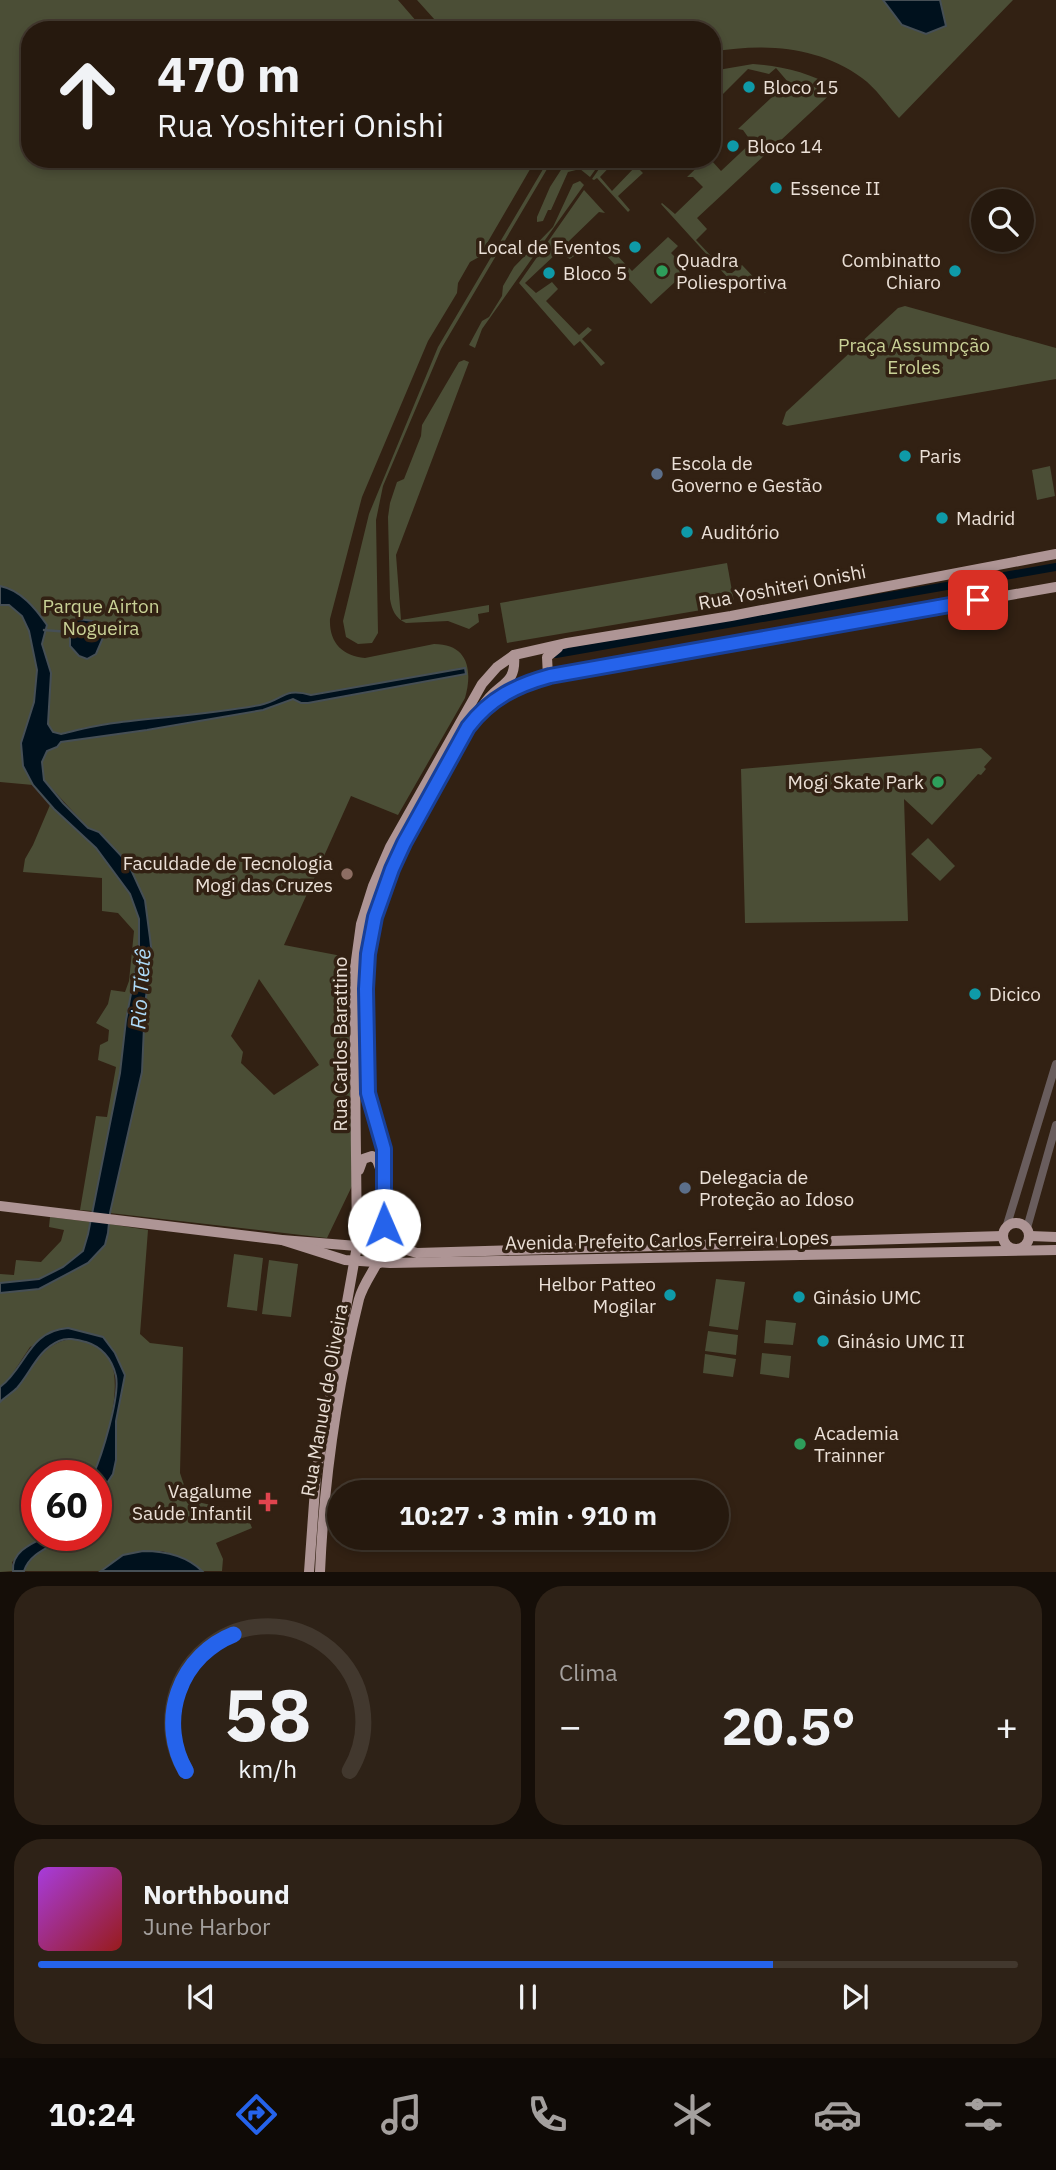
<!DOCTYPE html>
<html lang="pt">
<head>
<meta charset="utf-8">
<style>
  body { margin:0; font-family:"IBM Plex Sans",sans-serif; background:#2e2217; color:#f1f3f6; height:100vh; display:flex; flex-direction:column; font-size:26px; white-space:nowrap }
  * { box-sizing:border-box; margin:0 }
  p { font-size:23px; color:#a4a09e }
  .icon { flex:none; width:38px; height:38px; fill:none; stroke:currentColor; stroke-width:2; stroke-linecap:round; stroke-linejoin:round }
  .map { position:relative; height:1572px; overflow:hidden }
  .drawer { display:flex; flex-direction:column; gap:14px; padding:14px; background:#150e08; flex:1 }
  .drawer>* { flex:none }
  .top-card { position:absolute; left:21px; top:21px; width:700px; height:147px; border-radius:28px; box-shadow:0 4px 10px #0003,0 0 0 2px #42382e; background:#26190e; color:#f1f3f6; overflow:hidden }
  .fabs { position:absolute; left:971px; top:189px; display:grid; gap:14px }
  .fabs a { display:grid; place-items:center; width:63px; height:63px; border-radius:50%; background:#26190e; box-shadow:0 4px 10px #0003,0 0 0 2px #42382e; font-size:35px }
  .speed { position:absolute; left:21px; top:1460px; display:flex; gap:14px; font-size:35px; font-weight:700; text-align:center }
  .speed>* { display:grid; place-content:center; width:91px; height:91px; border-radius:50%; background:#26190e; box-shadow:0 4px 10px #0003,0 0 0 2px #42382e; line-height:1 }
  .speed .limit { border:10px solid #d22; background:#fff; color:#111 }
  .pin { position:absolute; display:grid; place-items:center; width:60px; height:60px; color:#fff; margin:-30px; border-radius:14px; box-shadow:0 4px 10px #0006 }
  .me { position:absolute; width:77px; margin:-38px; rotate:359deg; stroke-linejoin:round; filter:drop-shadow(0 0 5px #0008) }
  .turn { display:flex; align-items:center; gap:24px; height:147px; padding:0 21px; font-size:32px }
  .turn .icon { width:91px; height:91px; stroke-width:2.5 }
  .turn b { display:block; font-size:49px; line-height:60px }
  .big { font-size:52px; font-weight:700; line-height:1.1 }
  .drawer .widget { flex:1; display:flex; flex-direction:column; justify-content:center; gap:10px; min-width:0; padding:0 24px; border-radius:28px; background:#2e2217 }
  .drawer .dial { align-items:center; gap:0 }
  .dial svg { height:182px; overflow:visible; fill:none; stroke:#42382e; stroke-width:7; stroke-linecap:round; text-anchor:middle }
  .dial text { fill:#f1f3f6; stroke:none }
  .song { display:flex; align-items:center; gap:21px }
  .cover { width:84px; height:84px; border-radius:10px; background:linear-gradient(135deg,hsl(280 70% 55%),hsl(0 70% 35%)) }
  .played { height:7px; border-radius:4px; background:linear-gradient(90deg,#2563eb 75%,#42382e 75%) }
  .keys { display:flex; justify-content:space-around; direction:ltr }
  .heat { display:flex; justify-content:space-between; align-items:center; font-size:38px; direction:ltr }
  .drawer .tiles { flex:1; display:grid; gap:14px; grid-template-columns:1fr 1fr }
  .widget:last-child { grid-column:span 2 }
  .trip { position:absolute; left:327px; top:1480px; width:402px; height:70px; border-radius:35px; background:#26190e; box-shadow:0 4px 10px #0003,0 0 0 2px #42382e; font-weight:700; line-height:70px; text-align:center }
  .dock { display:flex; height:112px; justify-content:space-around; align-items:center; background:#0f0a06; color:#a4a09e }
  .dock .icon { width:49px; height:49px }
  .dock .selected { color:#2563eb }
  .dock b { font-size:32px; color:#f1f3f6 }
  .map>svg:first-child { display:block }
  .green { fill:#4b4e36; fill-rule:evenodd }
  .water { fill:#00111d; stroke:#464f55; stroke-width:2 }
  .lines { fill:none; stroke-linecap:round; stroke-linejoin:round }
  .stream { stroke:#464f55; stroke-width:2.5 }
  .canal { stroke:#00111d; stroke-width:8 }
  .minor { stroke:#695d5d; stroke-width:8 }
  .major { stroke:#ae9595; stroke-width:10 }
  .route-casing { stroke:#184099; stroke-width:18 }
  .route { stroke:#2563eb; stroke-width:12 }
  .culture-dot { fill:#0f9aa8; stroke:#322113; stroke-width:2.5 }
  .leisure-dot { fill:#2e9e5b; stroke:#322113; stroke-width:2.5 }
  .service-dot { fill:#5c6f8a; stroke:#322113; stroke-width:2.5 }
  .education-dot { fill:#8d6e63; stroke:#322113; stroke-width:2.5 }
  .health-dot { fill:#e0444e; stroke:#322113; stroke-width:2.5 }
  .labels { text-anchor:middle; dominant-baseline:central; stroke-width:7; stroke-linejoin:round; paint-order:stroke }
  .poi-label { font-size:19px; fill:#ebe0d7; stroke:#322113; text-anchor:start }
  .park-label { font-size:19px; fill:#c9d196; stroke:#322113 }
  .street-label { font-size:19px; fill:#ebe0d7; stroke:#322113 }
  .water-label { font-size:21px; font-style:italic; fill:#addaf8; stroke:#322113 }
</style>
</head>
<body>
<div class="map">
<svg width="1056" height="1572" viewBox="0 0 1056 1572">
  <rect width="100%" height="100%" fill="#322113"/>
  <!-- green -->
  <g class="green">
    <path d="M0,0H398L424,30H30V159H536L479,257L470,262L458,283L457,293L428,341L362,497L330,619C329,642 342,656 365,658L434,644C468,644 473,670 465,698L398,815L351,796L284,945L347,957L352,1186L327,1238L110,1213L142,1072L145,1004L152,955L145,900L99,832L88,828L44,780L42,762L47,751L57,747L60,734L53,732L48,724L51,673L42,644L47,625L9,588L0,586ZM466,668V674L308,703H301L293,699L263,710L147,730L107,734L112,723C161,719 211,714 259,705C283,701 284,687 311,695ZM259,979L319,1065L274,1095L241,1063L243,1052L231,1036Z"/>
    <path d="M417,0H883L902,25L940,0H1013L899,118C887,105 876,88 862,78C818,46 764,43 712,52V30H444Z"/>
    <path d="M753,64C784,66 809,73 837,88L697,218L707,229L696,240L727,273H732L742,265L767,291L765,293L749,280L738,289L661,204L662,203L675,214L703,187L693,177H687L706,159L712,161L721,171L754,140L748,137L743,130L738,129L788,82L776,68L769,74L748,69L712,105V71Z"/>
    <polygon points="549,159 553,159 441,349 383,486 376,520 378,633 372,643 358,644 346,637 343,621 369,514 438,347"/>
    <polygon points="568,159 603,159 590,177 580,169 568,172 551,210 548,210 543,221 537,222 537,217 550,187"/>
    <polygon points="606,159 617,159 600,177 612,191 636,166 643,173 618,196 630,210 628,212 597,178 594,180 592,179"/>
    <polygon points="580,181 584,185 482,329 475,348 469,345 482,321 489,317 502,296 503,286 514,267 553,227 573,184"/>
    <polygon points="584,190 605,213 599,212 567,243 577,254 570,259 558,252 525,283 536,293 552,282 558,289 546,301 579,335 588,327 592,330 582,339 605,363 601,366 580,341 574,346 519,283"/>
    <polygon points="668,237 678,246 671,253 688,270 651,304 605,254 611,249 632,271"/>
    <polygon points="905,306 1056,348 1056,379 787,426 782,424 786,412 898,308"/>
    <path d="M464,360L469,362L396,555L401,620L489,605V612L478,614L479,622L469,629L448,621L406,623C395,618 392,610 390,599L388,517L390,503L397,482L404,479L421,436L422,425L459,362Z"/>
    <polygon points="1050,466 1055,496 1037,500 1032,470"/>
    <polygon points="727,563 734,602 731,605 507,643 500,603"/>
    <polygon points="0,605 9,605 22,616 29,631 37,670 34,702 21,743 23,766 33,785 0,782"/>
    <polygon points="981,748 992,758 984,767 986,769 981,775 978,774 932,825 904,799 908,921 745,923 741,769"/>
    <polygon points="50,805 95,847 130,894 139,919 139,952 126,1020 120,1073 93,1211 80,1210 96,1116 107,1117 116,1067 98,1060 100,1045 108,1041 109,1030 96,1023 108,1004 111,990 125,992 129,981 134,931 118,913 102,911 102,878 23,872 25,859 33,845"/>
    <polygon points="928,838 955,866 940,881 911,854"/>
    <polygon points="50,1217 91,1222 83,1251 63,1267 39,1279 0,1283 0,1274 14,1275 16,1260 41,1262 61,1241 64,1230 49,1227"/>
    <path d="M109,1224L148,1230L140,1334L150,1343L183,1347L180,1473L189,1500L246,1513L252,1528L216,1543L223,1559L222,1571H202L178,1556L162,1551L123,1555L101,1571H24C28,1558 59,1536 73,1535C80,1534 89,1535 96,1535V1500L116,1460V1421L125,1375L115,1353L68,1328L30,1347L7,1382L0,1387V1293L39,1289L108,1233Z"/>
    <polygon points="234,1254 263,1258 257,1311 227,1307"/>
    <polygon points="269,1260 298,1264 291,1317 262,1314"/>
    <polygon points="716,1279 745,1282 738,1330 709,1326"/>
    <polygon points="766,1320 796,1323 793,1345 764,1343"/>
    <polygon points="708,1331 738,1335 736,1355 705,1351"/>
    <path d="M72,1339C80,1341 92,1342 99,1346C132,1367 105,1447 93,1475H37V1535H49L31,1544L12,1562L13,1571L0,1572V1402C6,1397 13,1392 18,1386C35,1366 43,1342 72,1339Z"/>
    <polygon points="762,1353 791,1356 789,1378 760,1374"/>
    <polygon points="705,1354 736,1359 733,1377 703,1373"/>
  </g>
  <!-- water -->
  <g class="water">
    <polygon points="883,0 940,0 946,26 926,34 902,25"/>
    <path d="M0,586C21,590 36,609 47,625L42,644L51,673L48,724L53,732L61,734C78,730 96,725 114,723C162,717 212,714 260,705C284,700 283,687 311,695L465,668L466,674L308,703H301L293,699L263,710L147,730L61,742L57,747L47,751L42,762L44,780L63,803L88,828L99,832L128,863L145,900L150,938L152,955L145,1004L142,1072L110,1213L108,1233L105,1245L88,1263L39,1289L0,1293V1283L39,1279L63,1267L83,1251L88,1234L120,1073L126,1020L139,952V919L130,894L96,848L54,809L33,785L23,766L21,743L34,702L37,670L29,631L22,616L9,605H0Z"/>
    <path d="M75,619C89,620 97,619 105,633L96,654L87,659L79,656L70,646V624Z"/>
    <path d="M68,1328L103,1337L115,1353L125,1375L116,1421V1460L113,1474L96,1500V1475H93C102,1455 120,1397 116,1376C112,1359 102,1347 86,1342C77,1340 68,1337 59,1341C38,1350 31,1372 17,1388C12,1393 5,1397 0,1402V1387C26,1368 28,1331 68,1328Z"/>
    <path d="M49,1535H69C53,1546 30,1552 24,1571H13C11,1551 33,1543 49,1535Z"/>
    <path d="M143,1551C164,1551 186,1555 202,1571H101L123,1555Z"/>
  </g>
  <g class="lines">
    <!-- stream -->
    <polyline class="stream" points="44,630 69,632"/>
    <!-- canal -->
    <polyline class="canal" points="556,654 1056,567"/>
    <!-- minor -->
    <g class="minor">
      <polyline points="1006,1228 1056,1064"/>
      <polyline points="1027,1228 1056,1125"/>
    </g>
    <!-- major -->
    <g class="major">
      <polyline points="548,676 547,657 558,648"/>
      <polyline points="487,706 519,686 550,676 1056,587"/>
      <polyline points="359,1170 363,1159 372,1156 377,1160 381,1171"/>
      <polyline points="0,1206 282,1240 357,1246"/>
      <circle cx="1016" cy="1236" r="13"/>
      <polyline points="359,1226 379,1263"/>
      <polyline points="1030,1236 1056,1237"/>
      <polyline points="282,1240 345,1260 390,1263 1056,1250"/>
      <polyline points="385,1240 393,1246 417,1253 1003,1236"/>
      <polyline points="309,1572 316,1475 357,1246 354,975 361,924 373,886 390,847 482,684 497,667 514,655 567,643 731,616 1056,554"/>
      <path d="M320,1572C324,1480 337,1388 359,1299C365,1278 381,1264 385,1242C386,1232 384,1221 383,1210C383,1188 388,1163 383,1142C380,1128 372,1116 369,1102C365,1083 367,1063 367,1044C366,992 365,942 382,892C406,826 448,766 483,706C497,682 517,687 514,655"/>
    </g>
  </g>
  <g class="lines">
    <defs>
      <path id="route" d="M384,1225V1149L368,1093L366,989L368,954L375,917L392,869L404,843L468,727C490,698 517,685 550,676L978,600"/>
    </defs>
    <!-- route casing -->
    <use href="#route" class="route-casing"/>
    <!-- route -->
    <use href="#route" class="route"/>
  </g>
  <!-- markers -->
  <g class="culture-dot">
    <circle cx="749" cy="87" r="7"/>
    <circle cx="733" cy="146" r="7"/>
    <circle cx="776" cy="188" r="7"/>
    <circle cx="635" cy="247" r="7"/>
    <circle cx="955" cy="271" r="7"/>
    <circle cx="549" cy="273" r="7"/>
    <circle cx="905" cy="456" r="7"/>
    <circle cx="942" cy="518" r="7"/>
    <circle cx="687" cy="532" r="7"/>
    <circle cx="975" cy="994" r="7"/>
    <circle cx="670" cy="1295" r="7"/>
    <circle cx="799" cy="1297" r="7"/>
    <circle cx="823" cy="1341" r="7"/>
  </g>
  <g class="leisure-dot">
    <circle cx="662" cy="271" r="7"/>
    <circle cx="938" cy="782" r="7"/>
    <circle cx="800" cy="1444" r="7"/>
  </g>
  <g class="service-dot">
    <circle cx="657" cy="474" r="7"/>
    <circle cx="685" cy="1188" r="7"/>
  </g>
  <circle class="education-dot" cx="347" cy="874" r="7"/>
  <path class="health-dot" d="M264.5 1491.5h7v7h7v7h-7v7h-7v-7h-7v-7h7z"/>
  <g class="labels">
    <!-- poi labels -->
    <g class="poi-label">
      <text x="763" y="87">Bloco 15</text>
      <text x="747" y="146">Bloco 14</text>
      <text x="790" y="188">Essence II</text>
      <text x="621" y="247" text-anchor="end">Local de Eventos</text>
      <text x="676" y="260">Quadra<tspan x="676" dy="22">Poliesportiva</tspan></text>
      <text x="941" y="260" text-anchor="end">Combinatto<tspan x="941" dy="22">Chiaro</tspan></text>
      <text x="563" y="273">Bloco 5</text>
      <text x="919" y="456">Paris</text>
      <text x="671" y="463">Escola de<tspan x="671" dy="22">Governo e Gestão</tspan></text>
      <text x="956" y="518">Madrid</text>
      <text x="701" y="532">Auditório</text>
      <text x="924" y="782" text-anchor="end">Mogi Skate Park</text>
      <text x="333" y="863" text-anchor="end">Faculdade de Tecnologia<tspan x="333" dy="22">Mogi das Cruzes</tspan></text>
      <text x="989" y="994">Dicico</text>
      <text x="699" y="1177">Delegacia de<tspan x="699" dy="22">Proteção ao Idoso</tspan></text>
      <text x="656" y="1284" text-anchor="end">Helbor Patteo<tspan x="656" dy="22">Mogilar</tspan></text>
      <text x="813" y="1297">Ginásio UMC</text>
      <text x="837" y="1341">Ginásio UMC II</text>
      <text x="814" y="1433">Academia<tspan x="814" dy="22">Trainner</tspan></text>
      <text x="252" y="1491" text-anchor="end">Vagalume<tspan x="252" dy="22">Saúde Infantil</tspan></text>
    </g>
    <!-- park labels -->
    <g class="park-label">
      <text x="914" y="345">Praça Assumpção<tspan x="914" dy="22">Eroles</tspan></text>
      <text x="101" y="606">Parque Airton<tspan x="101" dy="22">Nogueira</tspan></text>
    </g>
    <!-- street labels -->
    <g class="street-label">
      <text transform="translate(782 587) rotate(-11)">Rua Yoshiteri Onishi</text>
      <text transform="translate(340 1044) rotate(-90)">Rua Carlos Barattino</text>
      <text transform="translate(667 1240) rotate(-1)">Avenida Prefeito Carlos Ferreira Lopes</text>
      <text transform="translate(324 1400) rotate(-80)">Rua Manuel de Oliveira</text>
    </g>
    <!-- water labels -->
    <g class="water-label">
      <text transform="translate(140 989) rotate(-86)">Rio Tietê</text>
    </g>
  </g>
</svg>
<div class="fabs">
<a><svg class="icon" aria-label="search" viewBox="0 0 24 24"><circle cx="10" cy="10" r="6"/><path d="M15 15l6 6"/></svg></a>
</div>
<div class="speed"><div class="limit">60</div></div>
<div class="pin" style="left:978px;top:600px;background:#d93025"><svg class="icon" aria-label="arrive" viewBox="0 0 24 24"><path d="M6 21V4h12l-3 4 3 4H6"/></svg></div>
<svg class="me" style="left:384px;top:1225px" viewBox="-20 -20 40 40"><circle r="19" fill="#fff"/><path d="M0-13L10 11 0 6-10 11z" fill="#2563eb"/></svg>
<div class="trip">10:27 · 3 min · 910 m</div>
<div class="top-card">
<div class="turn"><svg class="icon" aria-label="ahead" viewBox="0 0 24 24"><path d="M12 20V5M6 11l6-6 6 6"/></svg><div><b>470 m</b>Rua Yoshiteri Onishi</div></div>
</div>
</div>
<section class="drawer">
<div class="tiles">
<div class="widget dial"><svg viewBox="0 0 100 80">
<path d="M14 69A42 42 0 1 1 86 69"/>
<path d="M14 69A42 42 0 0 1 35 9" stroke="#2563eb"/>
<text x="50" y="56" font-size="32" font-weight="700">58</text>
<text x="50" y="72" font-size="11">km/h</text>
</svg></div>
<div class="widget"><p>Clima</p>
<div class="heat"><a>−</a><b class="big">20.5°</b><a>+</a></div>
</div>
<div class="widget">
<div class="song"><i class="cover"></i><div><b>Northbound</b><p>June Harbor</p></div></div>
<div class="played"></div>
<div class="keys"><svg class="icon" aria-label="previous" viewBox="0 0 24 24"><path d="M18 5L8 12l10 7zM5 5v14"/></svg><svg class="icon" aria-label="pause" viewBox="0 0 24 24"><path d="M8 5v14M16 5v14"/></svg><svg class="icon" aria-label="next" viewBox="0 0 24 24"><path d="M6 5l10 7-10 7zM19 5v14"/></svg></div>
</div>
</div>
</section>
<nav class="dock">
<b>10:24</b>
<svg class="icon selected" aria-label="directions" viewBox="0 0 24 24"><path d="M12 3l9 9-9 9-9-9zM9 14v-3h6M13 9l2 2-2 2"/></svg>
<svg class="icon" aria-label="music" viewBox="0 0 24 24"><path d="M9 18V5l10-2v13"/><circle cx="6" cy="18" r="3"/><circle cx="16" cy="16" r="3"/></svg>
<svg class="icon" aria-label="phone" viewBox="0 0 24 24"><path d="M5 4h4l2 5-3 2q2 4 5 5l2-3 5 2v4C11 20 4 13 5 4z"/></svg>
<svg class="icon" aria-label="climate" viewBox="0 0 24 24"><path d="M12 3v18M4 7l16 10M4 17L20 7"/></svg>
<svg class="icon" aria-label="car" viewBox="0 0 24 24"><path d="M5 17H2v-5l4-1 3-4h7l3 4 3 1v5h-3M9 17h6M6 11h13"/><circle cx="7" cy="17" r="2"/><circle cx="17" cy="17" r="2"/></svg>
<svg class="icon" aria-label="filters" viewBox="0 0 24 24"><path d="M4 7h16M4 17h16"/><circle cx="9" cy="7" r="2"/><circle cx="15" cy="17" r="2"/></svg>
</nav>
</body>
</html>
